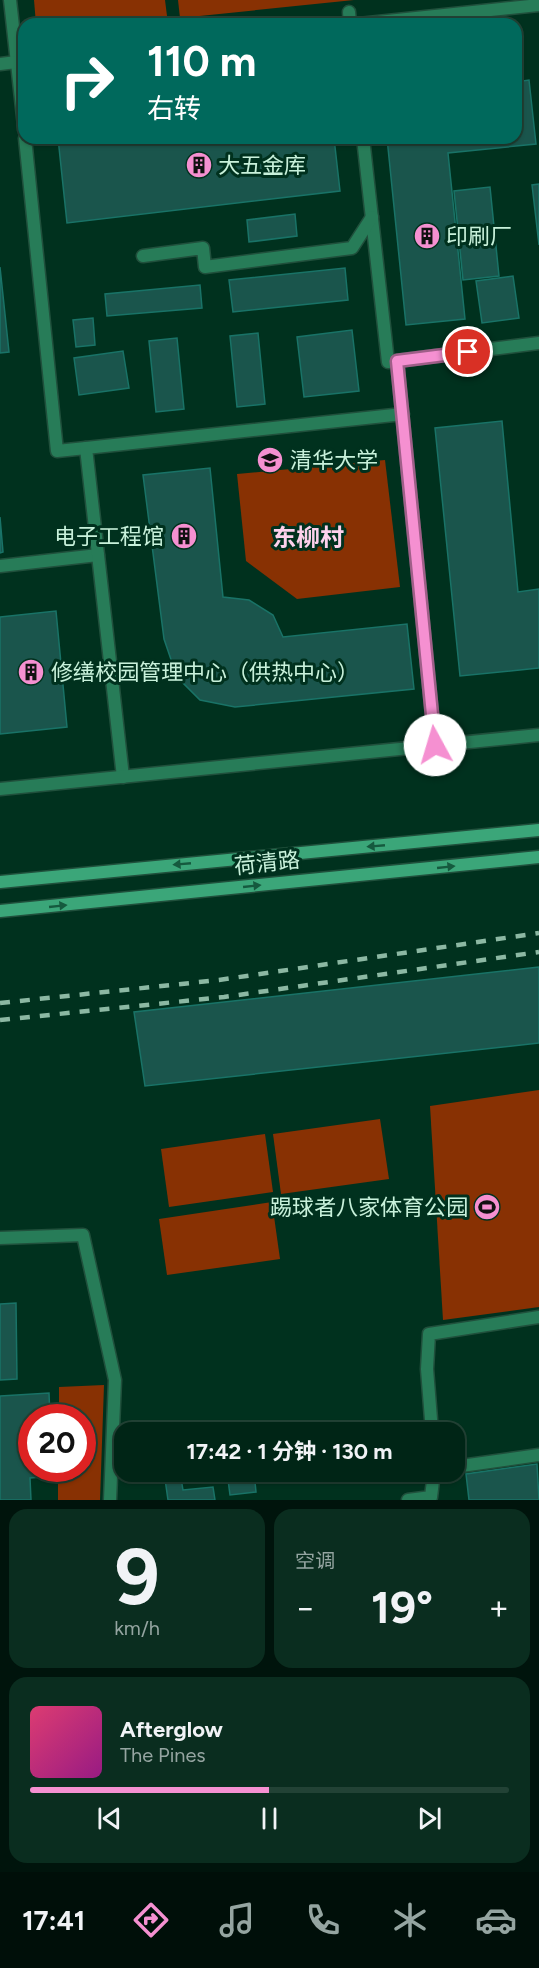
<!DOCTYPE html>
<html lang="zh">
<head>
<meta charset="utf-8">
<style>
  body { margin:0; font-family:Figtree,"Noto Sans SC",sans-serif; background:#0a2d1f; color:#f1f3f6; height:100vh; display:flex; flex-direction:column; font-size:22px; white-space:nowrap }
  * { box-sizing:border-box; margin:0 }
  p { font-size:20px; color:#95a5a1 }
  .icon { flex:none; width:33px; height:33px; fill:none; stroke:currentColor; stroke-width:2; stroke-linecap:round; stroke-linejoin:round }
  .map { position:relative; height:1500px; overflow:hidden }
  .sheet { display:flex; flex-direction:column; gap:9px; padding:9px; background:#00140c; flex:1 }
  .sheet>* { flex:none }
  .top-card { position:absolute; left:18px; top:18px; width:504px; height:126px; border-radius:18px; box-shadow:0 2px 4px #0004,0 0 0 2px #224235; background:#00695c; color:#fff; overflow:hidden }
  .speed { position:absolute; left:18px; top:1404px; display:flex; gap:12px; font-size:30px; font-weight:700; text-align:center }
  .speed>* { display:grid; place-content:center; width:78px; height:78px; border-radius:50%; background:#002516; box-shadow:0 2px 4px #0004,0 0 0 2px #224235; line-height:1 }
  .speed .limit { border:9px solid #d22; background:#fff; color:#111 }
  .pin { position:absolute; display:grid; place-items:center; width:51px; height:51px; color:#fff; margin:-26px; border:3px solid #fff; border-radius:50%; box-shadow:0 2px 6px #0007 }
  .me { position:absolute; width:66px; margin:-33px; rotate:354deg; stroke-linejoin:round; filter:drop-shadow(0 0 4px #0008) }
  .turn { display:flex; align-items:center; gap:21px; height:126px; padding:0 30px; font-size:27px }
  .turn .icon { width:78px; height:78px; stroke-width:2.5 }
  .turn b { display:block; font-size:42px; line-height:51px }
  .big { font-size:45px; font-weight:700; line-height:1.1 }
  .sheet .card { flex:1; display:flex; flex-direction:column; justify-content:center; gap:9px; min-width:0; padding:0 21px; border-radius:18px; background:#0a2d1f }
  .sheet .dial { align-items:center; gap:0 }
  .dial b { font-size:78px; line-height:1 }
  .song { display:flex; align-items:center; gap:18px }
  .cover { width:72px; height:72px; border-radius:9px; background:linear-gradient(135deg,hsl(340 70% 55%),hsl(310 70% 35%)) }
  .played { height:6px; border-radius:3px; background:linear-gradient(90deg,#f590d1 50%,#224235 50%) }
  .keys { display:flex; justify-content:space-around; direction:ltr }
  .heat { display:flex; justify-content:space-between; align-items:center; font-size:33px; direction:ltr }
  .sheet .tiles { flex:1; display:grid; gap:9px; grid-template-columns:1fr 1fr }
  .card:last-child { grid-column:span 2 }
  .trip { position:absolute; left:114px; top:1422px; width:351px; height:60px; border-radius:18px; background:#002516; box-shadow:0 2px 4px #0004,0 0 0 2px #224235; font-weight:700; line-height:60px; text-align:center }
  .tab-bar { display:flex; height:96px; justify-content:space-around; align-items:center; background:#000f09; color:#95a5a1 }
  .tab-bar .icon { width:42px; height:42px }
  .tab-bar .current { color:#f590d1 }
  .tab-bar b { font-size:27px; color:#f1f3f6 }
  .map>svg:first-child { display:block }
  .green { fill:#883103 }
  .building { fill:#1a554c; stroke:#197367; stroke-width:1.5 }
  .lines { fill:none; stroke-linecap:round; stroke-linejoin:round }
  .lane-casing { stroke:#20503c; stroke-width:15 }
  .street-casing { stroke:#20503c; stroke-width:15 }
  .secondary-casing { stroke:#20503c; stroke-width:15 }
  .lane { stroke:#277c58; stroke-width:12 }
  .street { stroke:#277c58; stroke-width:12 }
  .secondary { stroke:#3ba679; stroke-width:12 }
  .rail { stroke:#8cb8a3; stroke-width:4.5; stroke-dasharray:10 10; stroke-linecap:butt }
  .oneway { fill:#155a3e }
  .route-casing { stroke:#9f5e88; stroke-width:15 }
  .route { stroke:#f590d1; stroke-width:10 }
  .labels { text-anchor:middle; dominant-baseline:central; stroke-width:6; stroke-linejoin:round; paint-order:stroke }
  .poi-label { font-size:22px; fill:#c8f1db; stroke:#00311e; text-anchor:start }
  .street-label { font-size:22px; fill:#c8f1db; stroke:#00311e }
  .neighbourhood-label { font-size:24px; font-weight:bold; fill:#fdd1ec; stroke:#00311e }
</style>
</head>
<body>
<div class="map">
<svg width="539" height="1500" viewBox="0 0 539 1500">
  <rect width="100%" height="100%" fill="#00311e"/>
  <!-- green -->
  <g class="green">
    <polygon points="34,0 165,0 167,16 92,24 36,24"/>
    <polygon points="178,0 354,0 180,18"/>
    <polygon points="385,460 400,587 297,599 246,561 237,474"/>
    <polygon points="539,1090 539,1307 443,1320 430,1106"/>
    <polygon points="380,1119 389,1179 281,1194 273,1134"/>
    <polygon points="265,1134 273,1192 169,1207 161,1149"/>
    <polygon points="272,1202 280,1259 167,1275 159,1219"/>
    <polygon points="104,1385 100,1500 58,1500 58,1469 82,1468 82,1418 59,1417 59,1387"/>
  </g>
  <!-- building -->
  <g class="building">
    <polygon points="529,80 536,144 448,153 465,319 406,325 387,138 516,138 516,82"/>
    <polygon points="58,138 334,138 340,191 67,223"/>
    <polygon points="539,184 539,245 532,185"/>
    <polygon points="490,187 499,276 463,280 454,191"/>
    <polygon points="295,214 297,236 249,242 247,220"/>
    <polygon points="0,267 9,352 0,353"/>
    <polygon points="345,268 348,300 233,312 229,280"/>
    <polygon points="513,276 519,318 482,323 476,281"/>
    <polygon points="200,285 202,308 107,316 105,294"/>
    <polygon points="93,318 95,345 76,347 73,320"/>
    <polygon points="352,330 359,391 304,397 297,337"/>
    <polygon points="258,333 265,404 237,407 230,336"/>
    <polygon points="177,338 184,409 156,412 149,341"/>
    <polygon points="123,351 129,388 79,395 74,358"/>
    <polygon points="502,421 518,592 539,589 539,668 460,676 435,428"/>
    <polygon points="210,468 223,597 249,600 273,615 283,637 407,624 414,689 235,707 200,700 177,677 164,639 143,475"/>
    <polygon points="0,517 3,552 0,553"/>
    <polygon points="56,611 67,727 0,734 0,617"/>
    <polygon points="539,967 539,1043 145,1086 134,1012"/>
    <polygon points="16,1303 17,1379 0,1380 0,1304"/>
    <polygon points="49,1393 50,1418 32,1418 32,1468 53,1468 53,1476 30,1478 31,1500 0,1500 0,1396"/>
    <polygon points="248,1423 249,1432 172,1432"/>
    <polygon points="537,1464 539,1500 469,1500 466,1474"/>
    <polygon points="164,1472 180,1472 183,1490 213,1487 215,1500 168,1500"/>
    <polygon points="227,1472 254,1472 256,1492 230,1495"/>
  </g>
  <g class="lines">
    <defs>
      <g id="lane">
        <polyline points="10,0 24,126"/>
        <polyline points="349,12 350,24"/>
        <polyline points="25,138 57,451 86,448"/>
        <polyline points="363,138 388,362 539,343"/>
        <polyline points="143,256 203,248 205,267 352,248 372,217"/>
        <polyline points="397,361 435,745"/>
        <polyline points="0,566 98,555"/>
        <polyline points="123,777 86,448 403,414"/>
        <polyline points="0,789 539,735"/>
        <polyline points="0,1238 83,1235 115,1380 110,1500"/>
        <polyline points="454,1467 539,1455"/>
      </g>
      <g id="street">
        <polyline points="359,24 539,5"/>
        <polyline points="0,64 24,61"/>
        <polyline points="432,1432 427,1369 429,1334 539,1317"/>
        <polyline points="408,1500 431,1497 434,1472"/>
      </g>
      <g id="secondary">
        <polyline points="0,882 539,830"/>
        <polyline points="0,911 539,857"/>
      </g>
    </defs>
    <!-- lane casing -->
    <use href="#lane" class="lane-casing"/>
    <!-- street casing -->
    <use href="#street" class="street-casing"/>
    <!-- secondary casing -->
    <use href="#secondary" class="secondary-casing"/>
    <!-- lane -->
    <use href="#lane" class="lane"/>
    <!-- street -->
    <use href="#street" class="street"/>
    <!-- secondary -->
    <use href="#secondary" class="secondary"/>
    <!-- rail -->
    <g class="rail">
      <polyline points="0,1003 219,980 539,933"/>
      <polyline points="0,1020 224,997 539,952"/>
    </g>
  </g>
  <!-- one-way arrows -->
  <defs><path id="oneway-solid" d="M-6-.8H1V-3.2L6.5 0L1 3.2V.8H-6Z" transform="scale(1.5)"/></defs>
  <g class="oneway">
    <use href="#oneway-solid" transform="translate(376 846) rotate(175)"/>
    <use href="#oneway-solid" transform="translate(182 864) rotate(175)"/>
    <use href="#oneway-solid" transform="translate(446 867) rotate(-6)"/>
    <use href="#oneway-solid" transform="translate(252 886) rotate(-6)"/>
    <use href="#oneway-solid" transform="translate(58 906) rotate(-6)"/>
  </g>
  <g class="lines">
    <defs>
      <polyline id="route" points="435,745 397,361 468,352"/>
    </defs>
    <!-- route casing -->
    <use href="#route" class="route-casing"/>
    <!-- route -->
    <use href="#route" class="route"/>
  </g>
  <!-- icons -->
  <defs>
    <symbol id="building-disc" viewBox="-11 -11 22 22"><circle r="9.5" fill="#f590d1" stroke="#00311e"/><path d="M-4-6H4V6H1V3H-1V6H-4ZM-2.5-4.3h1.7v1.8h-1.7ZM.8-4.3h1.7v1.8H.8ZM-2.5-1h1.7V.8h-1.7ZM.8-1h1.7V.8H.8Z" fill="#111"/></symbol>
    <symbol id="university-disc" viewBox="-11 -11 22 22"><circle r="9.5" fill="#f590d1" stroke="#00311e"/><path d="M0-5L7-2L0 1L-7-2ZM-4 1L0 2.5L4 1V4Q0 6-4 4Z" fill="#111"/></symbol>
    <symbol id="stadium-disc" viewBox="-11 -11 22 22"><circle r="9.5" fill="#f590d1" stroke="#00311e"/><path d="M0-5a6.5 5 0 1 0 0 10a6.5 5 0 1 0 0-10ZM-3.5-1.8h7v3.6h-7Z" fill="#111"/></symbol>
  </defs>
  <g fill-rule="evenodd">
    <use href="#building-disc" x="184" y="150" width="30" height="30"/>
    <use href="#building-disc" x="412" y="221" width="30" height="30"/>
    <use href="#university-disc" x="255" y="445" width="30" height="30"/>
    <use href="#building-disc" x="169" y="521" width="30" height="30"/>
    <use href="#building-disc" x="16" y="657" width="30" height="30"/>
    <use href="#stadium-disc" x="472" y="1192" width="30" height="30"/>
  </g>
  <g class="labels">
    <!-- poi labels -->
    <g class="poi-label">
      <text x="218" y="165">大五金库</text>
      <text x="446" y="236">印刷厂</text>
      <text x="290" y="460">清华大学</text>
      <text x="164" y="536" text-anchor="end">电子工程馆</text>
      <text x="51" y="672">修缮校园管理中心（供热中心）</text>
      <text x="468" y="1207" text-anchor="end">踢球者八家体育公园</text>
    </g>
    <!-- street labels -->
    <g class="street-label">
      <text transform="translate(267 863) rotate(-6)">荷清路</text>
    </g>
    <!-- neighbourhood labels -->
    <g class="neighbourhood-label">
      <text x="308" y="537">东柳村</text>
    </g>
  </g>
</svg>
<div class="speed"><div class="limit">20</div></div>
<div class="pin" style="left:468px;top:352px;background:#d93025"><svg class="icon" aria-label="arrive" viewBox="0 0 24 24"><path d="M6 21V4h12l-3 4 3 4H6"/></svg></div>
<svg class="me" style="left:435px;top:745px" viewBox="-20 -20 40 40"><circle r="19" fill="#fff"/><path d="M0-13L10 11 0 6-10 11z" fill="#f590d1"/></svg>
<div class="trip">17:42 · 1 分钟 · 130 m</div>
<div class="top-card">
<div class="turn"><svg class="icon" aria-label="right" viewBox="0 0 24 24"><path d="M7 20v-9h11M14 6l5 5-5 5"/></svg><div><b>110 m</b>右转</div></div>
</div>
</div>
<section class="sheet">
<div class="tiles">
<div class="card dial"><b>9</b><p>km/h</p></div>
<div class="card"><p>空调</p>
<div class="heat"><a>−</a><b class="big">19°</b><a>+</a></div>
</div>
<div class="card">
<div class="song"><i class="cover"></i><div><b>Afterglow</b><p>The Pines</p></div></div>
<div class="played"></div>
<div class="keys"><svg class="icon" aria-label="previous" viewBox="0 0 24 24"><path d="M18 5L8 12l10 7zM5 5v14"/></svg><svg class="icon" aria-label="pause" viewBox="0 0 24 24"><path d="M8 5v14M16 5v14"/></svg><svg class="icon" aria-label="next" viewBox="0 0 24 24"><path d="M6 5l10 7-10 7zM19 5v14"/></svg></div>
</div>
</div>
</section>
<nav class="tab-bar">
<b>17:41</b>
<svg class="icon current" aria-label="directions" viewBox="0 0 24 24"><path d="M12 3l9 9-9 9-9-9zM9 14v-3h6M13 9l2 2-2 2"/></svg>
<svg class="icon" aria-label="music" viewBox="0 0 24 24"><path d="M9 18V5l10-2v13"/><circle cx="6" cy="18" r="3"/><circle cx="16" cy="16" r="3"/></svg>
<svg class="icon" aria-label="phone" viewBox="0 0 24 24"><path d="M5 4h4l2 5-3 2q2 4 5 5l2-3 5 2v4C11 20 4 13 5 4z"/></svg>
<svg class="icon" aria-label="climate" viewBox="0 0 24 24"><path d="M12 3v18M4 7l16 10M4 17L20 7"/></svg>
<svg class="icon" aria-label="car" viewBox="0 0 24 24"><path d="M5 17H2v-5l4-1 3-4h7l3 4 3 1v5h-3M9 17h6M6 11h13"/><circle cx="7" cy="17" r="2"/><circle cx="17" cy="17" r="2"/></svg>
</nav>
</body>
</html>
